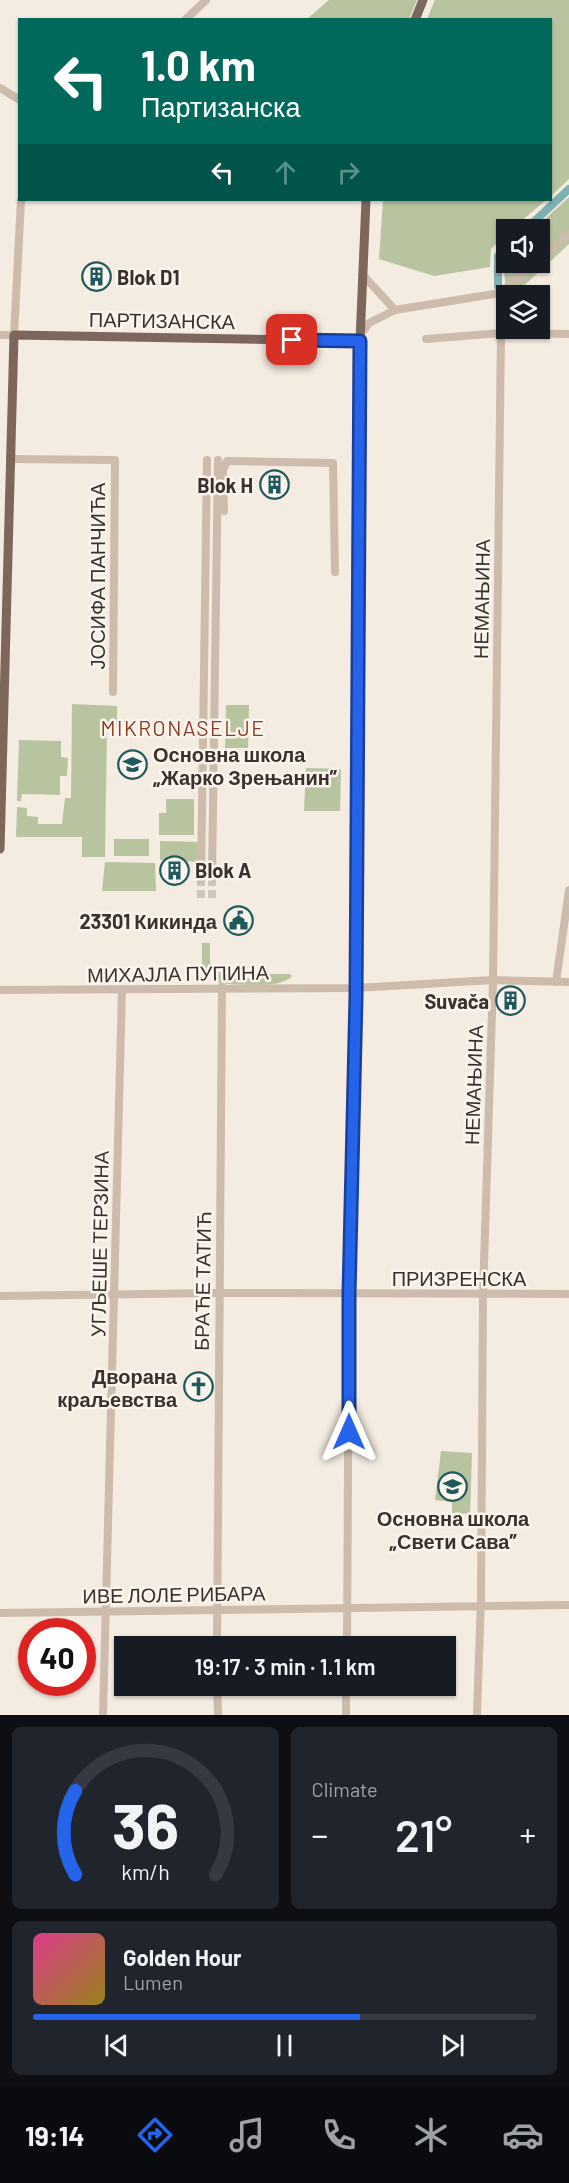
<!DOCTYPE html>
<html lang="en">
<head>
<meta charset="utf-8">
<style>
  body { margin:0; font-family:Barlow,sans-serif; background:#20242c; color:#f1f3f6; height:100vh; display:flex; flex-direction:column; font-size:22px; white-space:nowrap }
  * { box-sizing:border-box; margin:0 }
  p { font-size:20px; color:#9ea1a6 }
  .icon { flex:none; width:33px; height:33px; fill:none; stroke:currentColor; stroke-width:2; stroke-linecap:round; stroke-linejoin:round }
  .map { position:relative; height:1715px; overflow:hidden }
  .sheet { display:flex; flex-direction:column; gap:12px; padding:12px; background:#0d0f14; flex:1 }
  .sheet>* { flex:none }
  .banner { position:absolute; left:18px; top:18px; width:534px; height:183px; border-radius:0px; box-shadow:0 2px 4px #0004; background:#00695c; color:#fff; overflow:hidden }
  .buttons { position:absolute; left:496px; top:219px; display:grid; gap:12px }
  .buttons a { display:grid; place-items:center; width:54px; height:54px; border-radius:0px; background:#171b24; box-shadow:0 2px 4px #0004; font-size:30px }
  .speed { position:absolute; left:18px; top:1618px; display:flex; gap:12px; font-size:30px; font-weight:700; text-align:center }
  .speed>* { display:grid; place-content:center; width:78px; height:78px; border-radius:50%; background:#171b24; box-shadow:0 2px 4px #0004; line-height:1 }
  .speed .limit { border:9px solid #d22; background:#fff; color:#111 }
  .pin { position:absolute; display:grid; place-items:center; width:51px; height:51px; color:#fff; margin:-26px; border-radius:12px; box-shadow:0 3px 9px #0006 }
  .me { position:absolute; width:66px; margin:-33px; rotate:0deg; stroke-linejoin:round; filter:drop-shadow(0 0 4px #0008) }
  .turn { display:flex; align-items:center; gap:21px; height:126px; padding:0 24px; font-size:27px }
  .turn .icon { width:78px; height:78px; stroke-width:2.5 }
  .turn b { display:block; font-size:42px; line-height:51px }
  .lanes { display:flex; align-items:center; height:57px; padding:0 24px; background:#0003; justify-content:center; gap:30px; direction:ltr }
  .lanes .off { opacity:.35 }
  .big { font-size:45px; font-weight:600; line-height:1.1 }
  .sheet .widget { flex:1; display:flex; flex-direction:column; justify-content:center; gap:9px; min-width:0; padding:0 21px; border-radius:9px; background:#20242c }
  .sheet .dial { align-items:center; gap:0 }
  .dial svg { height:156px; overflow:visible; fill:none; stroke:#363941; stroke-width:7; stroke-linecap:round; text-anchor:middle }
  .dial text { fill:#f1f3f6; stroke:none }
  .song { display:flex; align-items:center; gap:18px }
  .cover { width:72px; height:72px; border-radius:9px; background:linear-gradient(135deg,hsl(330 70% 55%),hsl(50 70% 35%)) }
  .played { height:6px; border-radius:3px; background:linear-gradient(90deg,#2563eb 65%,#363941 65%) }
  .keys { display:flex; justify-content:space-around; direction:ltr }
  .heat { display:flex; justify-content:space-between; align-items:center; font-size:33px; direction:ltr }
  .sheet .tiles { flex:1; display:grid; gap:12px; grid-template-columns:1fr 1fr }
  .widget:last-child { grid-column:span 2 }
  .trip { position:absolute; left:114px; top:1636px; width:342px; height:60px; border-radius:0px; background:#171b24; box-shadow:0 2px 4px #0004; font-weight:600; line-height:60px; text-align:center }
  .dock { display:flex; height:96px; justify-content:space-around; align-items:center; background:#090b0e; color:#9ea1a6 }
  .dock .icon { width:42px; height:42px }
  .dock .selected { color:#2563eb }
  .dock b { font-size:27px; color:#f1f3f6 }
  .map>svg:first-child { display:block }
  .green { fill:#b8c4a0 }
  .lines { fill:none; stroke-linecap:round; stroke-linejoin:round }
  .canal { stroke:#7fb0b2; stroke-width:8 }
  .minor-tunnel { stroke:#cfc6bd; stroke-width:8; stroke-dasharray:8 4; stroke-linecap:butt }
  .minor { stroke:#cdbbac; stroke-width:8 }
  .major { stroke:#7d675c; stroke-width:9 }
  .route-casing { stroke:#184099; stroke-width:15 }
  .route { stroke:#2563eb; stroke-width:10 }
  .labels { text-anchor:middle; dominant-baseline:central; stroke-width:5; stroke-linejoin:round; paint-order:stroke }
  .poi-label { font-size:20px; font-weight:bold; fill:#3b302b; stroke:#fbf5ee; text-anchor:end }
  .street-label { font-size:20px; fill:#3b302b; stroke:#fbf5ee }
  .neighbourhood-label { font-size:21px; letter-spacing:1.5px; fill:#8c3b22; stroke:#fbf5ee }
</style>
</head>
<body>
<div class="map">
<svg width="569" height="1715" viewBox="0 0 569 1715">
  <rect width="100%" height="100%" fill="#f4ebe1"/>
  <!-- green -->
  <g class="green">
    <polygon points="329,0 417,0 409,19 307,19"/>
    <polygon points="435,0 569,0 569,179 551,196 550,20 427,19"/>
    <polygon points="569,197 569,244 516,293 507,295 502,259 507,254 507,262 540,262 540,230 534,229"/>
    <polygon points="383,200 546,200 512,229 507,230 507,234 491,249 490,267 434,276 379,259"/>
    <polygon points="72,704 117,706 117,729 107,729 105,857 82,857 82,837 16,837 17,807 27,808 27,816 38,817 38,824 62,824 65,798 71,798"/>
    <polygon points="226,705 249,705 248,748 225,748"/>
    <polygon points="19,740 61,741 61,757 68,758 67,776 60,776 60,795 22,794 21,801 17,801"/>
    <polygon points="306,768 341,769 340,811 304,811"/>
    <polygon points="166,799 194,799 194,835 159,835 159,813 166,813"/>
    <rect x="114" y="839" width="35" height="17"/>
    <polygon points="160,841 201,842 201,862 160,860"/>
    <polygon points="105,862 155,863 156,891 102,891"/>
    <rect x="202" y="943" width="8" height="29"/>
    <path d="M218,972H225V977L262,979V974H290L292,976C280,990 237,984 218,983Z"/>
    <polygon points="441,1451 472,1453 470,1514 452,1513 452,1502 435,1500"/>
  </g>
  <g class="lines">
    <!-- canal -->
    <g class="canal">
      <polyline points="525,230 569,189"/>
      <polyline points="498,286 498,256 507,246"/>
    </g>
    <!-- minor-tunnel -->
    <g class="minor-tunnel">
      <polyline points="201,898 201,880"/>
      <polyline points="212,898 212,877"/>
    </g>
    <!-- minor -->
    <g class="minor">
      <polyline points="185,20 206,0"/>
      <polyline points="0,88 20,100"/>
      <polyline points="540,259 569,233"/>
      <polyline points="362,274 395,310"/>
      <polyline points="0,335 14,335 21,200"/>
      <polyline points="360,335 369,323 395,310 500,293 536,262"/>
      <polyline points="426,339 501,333 569,334"/>
      <polyline points="10,459 115,460 113,692"/>
      <polyline points="224,511 223,470 227,461 333,463 335,572"/>
      <polyline points="212,877 218,460"/>
      <polyline points="201,880 207,460"/>
      <polyline points="556,982 569,890"/>
      <polyline points="0,990 356,988 493,980 569,982"/>
      <polyline points="0,1296 218,1293 569,1294"/>
      <polyline points="0,1613 569,1605"/>
      <polyline points="217,1647 222,987"/>
      <polyline points="347,1647 349,1294 356,977 360,341"/>
      <polyline points="217,1686 218,1715"/>
      <polyline points="103,1715 122,990"/>
      <polyline points="346,1715 346,1686"/>
      <polyline points="477,1715 481,1597 483,1295 493,980 501,333 504,312 500,293"/>
    </g>
    <!-- major -->
    <g class="major">
      <polyline points="415,20 423,0"/>
      <polyline points="0,849 14,335 360,341 366,200"/>
    </g>
  </g>
  <g class="lines">
    <defs>
      <polyline id="route" points="292,340 360,341 356,997 349,1294 349,1432"/>
    </defs>
    <!-- route casing -->
    <use href="#route" class="route-casing"/>
    <!-- route -->
    <use href="#route" class="route"/>
  </g>
  <!-- icons -->
  <defs>
    <symbol id="building-ring" viewBox="-11 -11 22 22"><circle r="9.5" fill="#fbf5ee" stroke="#1f5a5e" stroke-width="1.5"/><path d="M-4-6H4V6H1V3H-1V6H-4ZM-2.5-4.3h1.7v1.8h-1.7ZM.8-4.3h1.7v1.8H.8ZM-2.5-1h1.7V.8h-1.7ZM.8-1h1.7V.8H.8Z" fill="#1f5a5e"/></symbol>
    <symbol id="school-ring" viewBox="-11 -11 22 22"><circle r="9.5" fill="#fbf5ee" stroke="#1f5a5e" stroke-width="1.5"/><path d="M0-5L7-2L0 1L-7-2ZM-4 1L0 2.5L4 1V4Q0 6-4 4Z" fill="#1f5a5e"/></symbol>
    <symbol id="civic-ring" viewBox="-11 -11 22 22"><circle r="9.5" fill="#fbf5ee" stroke="#1f5a5e" stroke-width="1.5"/><path d="M-.6-6.5H3V-4.5H.6V-3L4-1V1h2V6H-6V1h2V-1L-.6-3ZM-1.2 2.5V6h2.4V2.5Z" fill="#1f5a5e"/></symbol>
    <symbol id="church-ring" viewBox="-11 -11 22 22"><circle r="9.5" fill="#fbf5ee" stroke="#1f5a5e" stroke-width="1.5"/><path d="M-1.2-6h2.4v3.5h3.3v2.4h-3.3V6h-2.4V-.1h-3.3v-2.4h3.3Z" fill="#1f5a5e"/></symbol>
  </defs>
  <g fill-rule="evenodd">
    <use href="#building-ring" x="80" y="260" width="33" height="33"/>
    <use href="#building-ring" x="258" y="468" width="33" height="33"/>
    <use href="#school-ring" x="116" y="748" width="33" height="33"/>
    <use href="#building-ring" x="158" y="854" width="33" height="33"/>
    <use href="#civic-ring" x="222" y="904" width="33" height="33"/>
    <use href="#building-ring" x="494" y="984" width="33" height="33"/>
    <use href="#church-ring" x="182" y="1370" width="33" height="33"/>
    <use href="#school-ring" x="436" y="1470" width="33" height="33"/>
  </g>
  <g class="labels">
    <!-- poi labels -->
    <g class="poi-label">
      <text x="117" y="277" text-anchor="start">Blok D1</text>
      <text x="253" y="485">Blok H</text>
      <text x="153" y="754" text-anchor="start">Основна школа<tspan x="153" dy="23">„Жарко Зрењанин”</tspan></text>
      <text x="195" y="870" text-anchor="start">Blok A</text>
      <text x="217" y="921">23301 Кикинда</text>
      <text x="489" y="1001">Suvača</text>
      <text x="177" y="1376">Дворана<tspan x="177" dy="23">краљевства</tspan></text>
      <text x="453" y="1518" text-anchor="middle">Основна школа<tspan x="453" dy="23">„Свети Сава”</tspan></text>
    </g>
    <!-- street labels -->
    <g class="street-label">
      <text transform="translate(162 320) rotate(1)">ПАРТИЗАНСКА</text>
      <text transform="translate(97 576) rotate(-90)">ЈОСИФА ПАНЧИЋА</text>
      <text transform="translate(481 599) rotate(-89)">НЕМАЊИНА</text>
      <text transform="translate(178 973) rotate(-1)">МИХАЈЛА ПУПИНА</text>
      <text transform="translate(473 1085) rotate(-88)">НЕМАЊИНА</text>
      <text transform="translate(99 1244) rotate(-89)">УГЉЕШЕ ТЕРЗИНА</text>
      <text x="459" y="1278">ПРИЗРЕНСКА</text>
      <text transform="translate(202 1281) rotate(-89)">БРАЋЕ ТАТИЋ</text>
      <text transform="translate(174 1594) rotate(-1)">ИВЕ ЛОЛЕ РИБАРА</text>
    </g>
    <!-- neighbourhood labels -->
    <g class="neighbourhood-label">
      <text x="183" y="727">MIKRONASELJE</text>
    </g>
  </g>
</svg>
<div class="buttons">
<a><svg class="icon" aria-label="sound" viewBox="0 0 24 24"><path d="M4 9h4l5-4v14l-5-4H4zM17 9q2 3 0 6"/></svg></a>
<a><svg class="icon" aria-label="layers" viewBox="0 0 24 24"><path d="M12 4l9 5-9 5-9-5zM3 14l9 5 9-5"/></svg></a>
</div>
<div class="speed"><div class="limit">40</div></div>
<div class="pin" style="left:292px;top:340px;background:#d93025"><svg class="icon" aria-label="arrive" viewBox="0 0 24 24"><path d="M6 21V4h12l-3 4 3 4H6"/></svg></div>
<svg class="me" style="left:349px;top:1432px" viewBox="-20 -20 40 40"><path d="M0-17L14 15 0 8-14 15z" fill="#2563eb" stroke="#fff" stroke-width="4"/></svg>
<div class="trip">19:17 · 3 min · 1.1 km</div>
<div class="banner">
<div class="turn"><svg class="icon" aria-label="left" viewBox="0 0 24 24"><path d="M17 20v-9H6M10 6l-5 5 5 5"/></svg><div><b>1.0 km</b>Партизанска</div></div>
<div class="lanes"><svg class="icon" aria-label="left" viewBox="0 0 24 24"><path d="M17 20v-9H6M10 6l-5 5 5 5"/></svg><svg class="icon off" aria-label="ahead" viewBox="0 0 24 24"><path d="M12 20V5M6 11l6-6 6 6"/></svg><svg class="icon off" aria-label="right" viewBox="0 0 24 24"><path d="M7 20v-9h11M14 6l5 5-5 5"/></svg></div>
</div>
</div>
<section class="sheet">
<div class="tiles">
<div class="widget dial"><svg viewBox="0 0 100 80">
<path d="M14 69A42 42 0 1 1 86 69"/>
<path d="M14 69A42 42 0 0 1 14 26" stroke="#2563eb"/>
<text x="50" y="56" font-size="32" font-weight="700">36</text>
<text x="50" y="72" font-size="11">km/h</text>
</svg></div>
<div class="widget"><p>Climate</p>
<div class="heat"><a>−</a><b class="big">21°</b><a>+</a></div>
</div>
<div class="widget">
<div class="song"><i class="cover"></i><div><b>Golden Hour</b><p>Lumen</p></div></div>
<div class="played"></div>
<div class="keys"><svg class="icon" aria-label="previous" viewBox="0 0 24 24"><path d="M18 5L8 12l10 7zM5 5v14"/></svg><svg class="icon" aria-label="pause" viewBox="0 0 24 24"><path d="M8 5v14M16 5v14"/></svg><svg class="icon" aria-label="next" viewBox="0 0 24 24"><path d="M6 5l10 7-10 7zM19 5v14"/></svg></div>
</div>
</div>
</section>
<nav class="dock">
<b>19:14</b>
<svg class="icon selected" aria-label="directions" viewBox="0 0 24 24"><path d="M12 3l9 9-9 9-9-9zM9 14v-3h6M13 9l2 2-2 2"/></svg>
<svg class="icon" aria-label="music" viewBox="0 0 24 24"><path d="M9 18V5l10-2v13"/><circle cx="6" cy="18" r="3"/><circle cx="16" cy="16" r="3"/></svg>
<svg class="icon" aria-label="phone" viewBox="0 0 24 24"><path d="M5 4h4l2 5-3 2q2 4 5 5l2-3 5 2v4C11 20 4 13 5 4z"/></svg>
<svg class="icon" aria-label="climate" viewBox="0 0 24 24"><path d="M12 3v18M4 7l16 10M4 17L20 7"/></svg>
<svg class="icon" aria-label="car" viewBox="0 0 24 24"><path d="M5 17H2v-5l4-1 3-4h7l3 4 3 1v5h-3M9 17h6M6 11h13"/><circle cx="7" cy="17" r="2"/><circle cx="17" cy="17" r="2"/></svg>
</nav>
</body>
</html>
